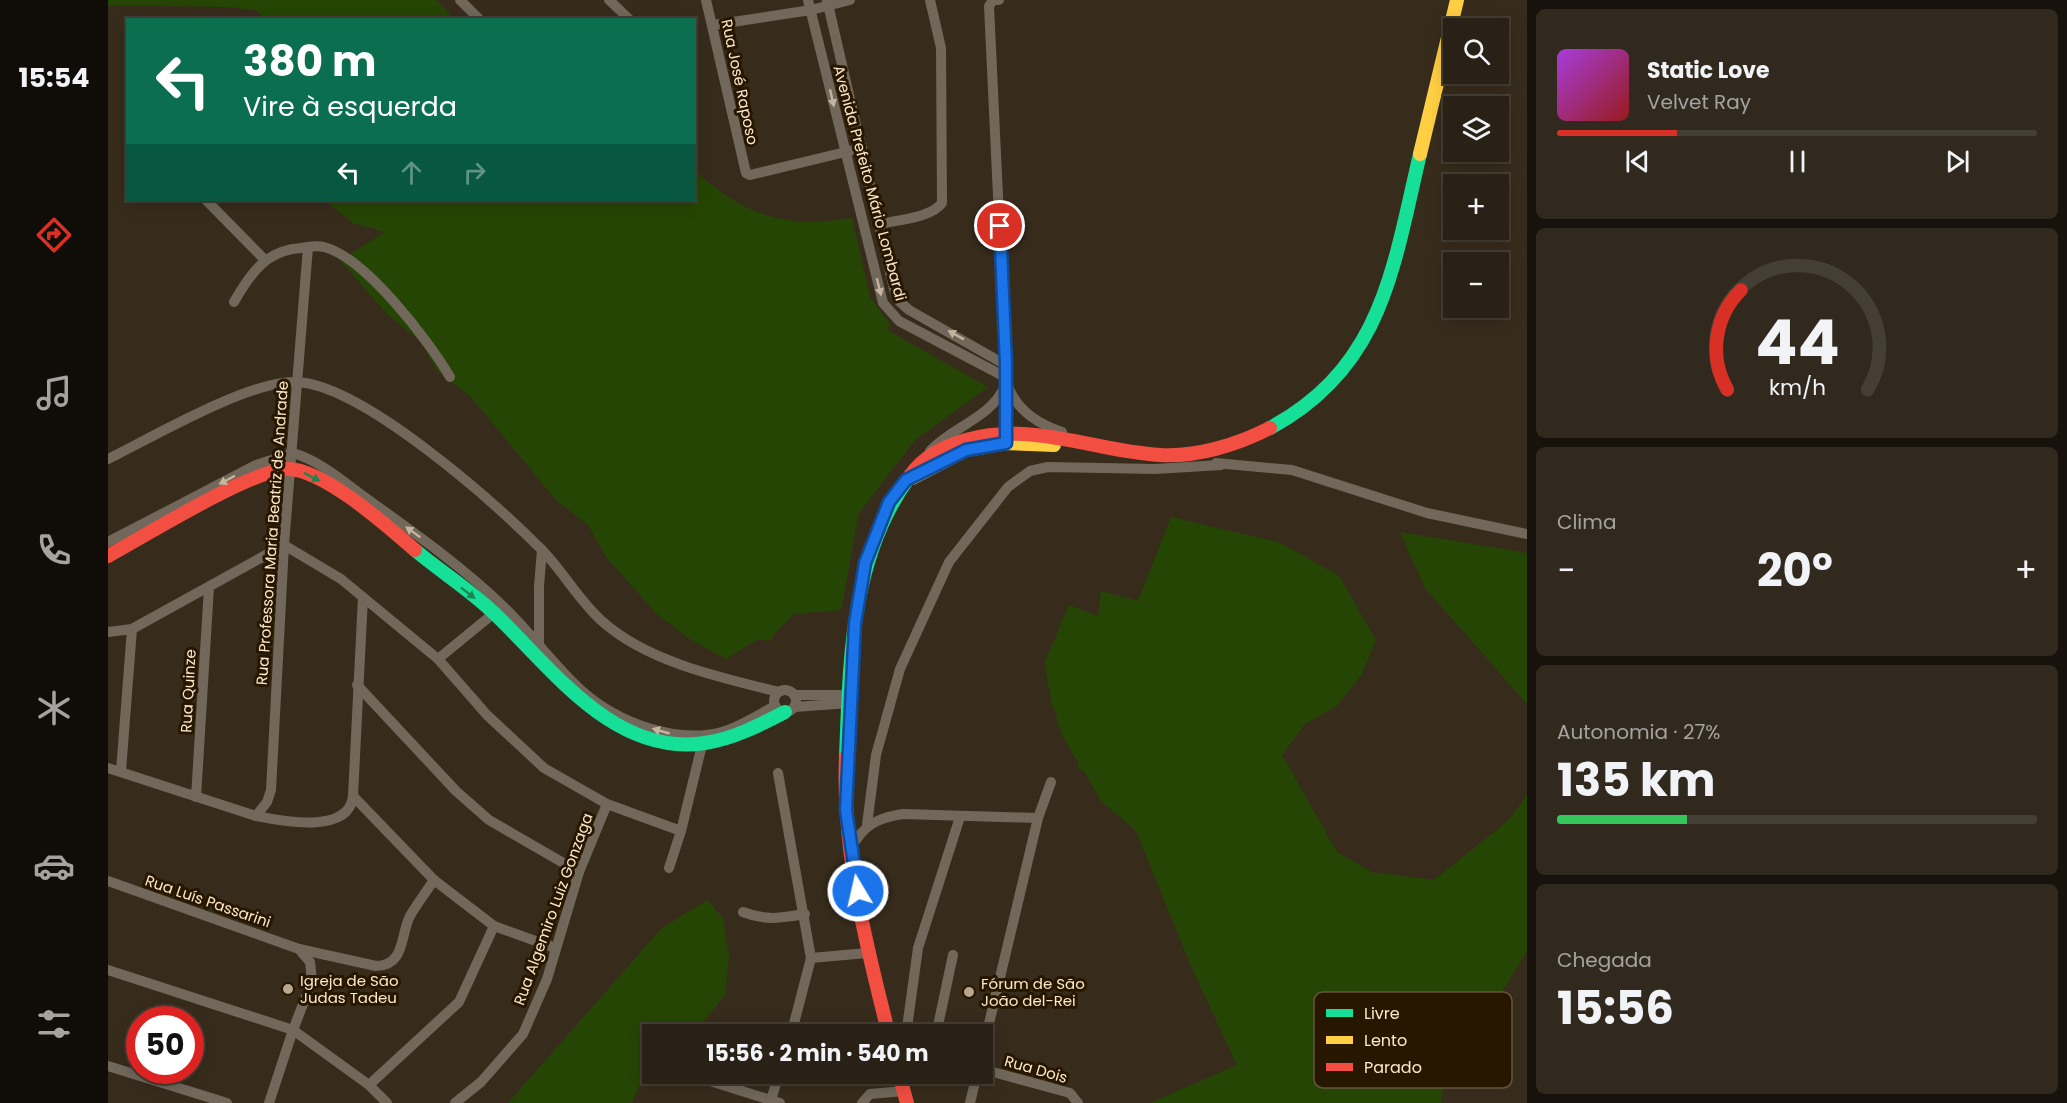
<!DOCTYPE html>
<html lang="pt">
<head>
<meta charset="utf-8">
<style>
  body { margin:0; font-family:Poppins,sans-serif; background:#31291e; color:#f1f3f6; height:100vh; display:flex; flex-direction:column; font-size:22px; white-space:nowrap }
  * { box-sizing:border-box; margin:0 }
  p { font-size:20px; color:#a5a3a0 }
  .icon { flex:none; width:33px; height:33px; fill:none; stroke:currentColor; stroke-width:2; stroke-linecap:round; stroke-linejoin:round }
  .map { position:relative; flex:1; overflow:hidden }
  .sheet { display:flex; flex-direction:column; gap:9px; padding:9px; background:#17120c; width:540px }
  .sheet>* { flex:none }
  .top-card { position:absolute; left:18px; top:18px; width:570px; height:183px; border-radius:0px; box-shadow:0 3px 15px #0003,0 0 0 2px #453e34; background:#0b6e4f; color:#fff; overflow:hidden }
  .fabs { position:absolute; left:1335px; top:18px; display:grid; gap:12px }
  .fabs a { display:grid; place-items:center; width:66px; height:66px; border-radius:0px; background:#292115; box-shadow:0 3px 15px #0003,0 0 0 2px #453e34; font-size:30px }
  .speed { position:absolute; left:18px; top:1006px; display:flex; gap:12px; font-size:30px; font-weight:700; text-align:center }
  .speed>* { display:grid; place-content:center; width:78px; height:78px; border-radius:50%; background:#292115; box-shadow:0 3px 15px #0003,0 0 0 2px #453e34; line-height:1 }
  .speed .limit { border:9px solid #d22; background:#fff; color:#111 }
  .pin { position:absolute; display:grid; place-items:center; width:51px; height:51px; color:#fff; margin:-26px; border:3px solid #fff; border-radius:50%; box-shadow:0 2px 6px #0007 }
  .me { position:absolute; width:66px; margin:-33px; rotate:351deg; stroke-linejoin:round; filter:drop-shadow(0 0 4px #0008) }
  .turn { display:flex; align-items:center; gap:21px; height:126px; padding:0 18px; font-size:27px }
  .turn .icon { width:78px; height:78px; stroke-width:2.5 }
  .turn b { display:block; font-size:42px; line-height:51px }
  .lanes { display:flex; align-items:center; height:57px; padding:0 18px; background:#0003; justify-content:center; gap:30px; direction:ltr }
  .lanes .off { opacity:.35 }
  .big { font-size:45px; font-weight:700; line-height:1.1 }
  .sheet .tile { flex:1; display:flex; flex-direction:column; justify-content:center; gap:9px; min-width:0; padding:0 21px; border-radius:9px; background:#31291e }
  .sheet .dial { align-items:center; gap:0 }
  .dial svg { height:156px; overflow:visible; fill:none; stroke:#453e34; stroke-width:7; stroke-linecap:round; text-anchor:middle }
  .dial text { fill:#f1f3f6; stroke:none }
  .song { display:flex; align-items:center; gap:18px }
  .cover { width:72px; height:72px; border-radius:9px; background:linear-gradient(135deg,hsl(280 70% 55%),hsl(0 70% 35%)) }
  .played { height:6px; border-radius:3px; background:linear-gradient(90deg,#d93025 25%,#453e34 25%) }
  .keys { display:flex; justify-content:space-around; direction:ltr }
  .heat { display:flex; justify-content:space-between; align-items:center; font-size:33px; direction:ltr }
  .charge { height:9px; border-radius:4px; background:linear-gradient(90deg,#34c759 27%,#453e34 0) }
  .trip { position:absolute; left:534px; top:1024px; width:351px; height:60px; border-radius:0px; background:#292115; box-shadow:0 3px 15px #0003,0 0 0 2px #453e34; font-weight:700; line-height:60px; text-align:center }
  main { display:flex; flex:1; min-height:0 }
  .tabs { display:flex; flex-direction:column; width:108px; justify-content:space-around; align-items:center; background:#100d08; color:#a5a3a0 }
  .tabs .icon { width:42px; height:42px }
  .tabs .active { color:#d93025 }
  .tabs b { font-size:27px; color:#f1f3f6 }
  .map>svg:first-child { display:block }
  .green { fill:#254504 }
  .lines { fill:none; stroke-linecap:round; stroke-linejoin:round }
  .street { stroke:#71685b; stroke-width:10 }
  .fast { stroke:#16e098; stroke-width:14 }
  .slow { stroke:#ffcf43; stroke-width:14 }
  .jam { stroke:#f24e42; stroke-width:14 }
  .oneway { fill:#c5b59e }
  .oneway2 { fill:#1e8654 }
  .route-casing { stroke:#114b97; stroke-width:15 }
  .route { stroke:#1a73e8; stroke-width:10 }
  .poi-dot { fill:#b8a68e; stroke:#271701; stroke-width:2 }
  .labels { text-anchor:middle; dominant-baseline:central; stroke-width:6; stroke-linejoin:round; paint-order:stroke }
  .street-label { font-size:15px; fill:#fde8cb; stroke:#271701 }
  .poi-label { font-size:15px; fill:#fde8cb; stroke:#271701; text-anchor:start }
  .key { fill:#271701; stroke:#67563e; stroke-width:1.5 }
  .key-label { font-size:16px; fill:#fde8cb }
</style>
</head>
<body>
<main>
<nav class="tabs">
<b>15:54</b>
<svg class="icon active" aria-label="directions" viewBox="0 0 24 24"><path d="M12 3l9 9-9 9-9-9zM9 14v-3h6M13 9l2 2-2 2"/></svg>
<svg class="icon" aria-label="music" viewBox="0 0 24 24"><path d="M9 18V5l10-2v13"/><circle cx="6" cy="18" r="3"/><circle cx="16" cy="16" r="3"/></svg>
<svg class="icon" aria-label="phone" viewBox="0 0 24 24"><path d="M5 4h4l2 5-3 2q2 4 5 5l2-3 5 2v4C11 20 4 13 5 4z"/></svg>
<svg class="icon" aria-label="climate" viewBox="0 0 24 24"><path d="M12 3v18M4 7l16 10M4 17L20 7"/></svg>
<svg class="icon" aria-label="car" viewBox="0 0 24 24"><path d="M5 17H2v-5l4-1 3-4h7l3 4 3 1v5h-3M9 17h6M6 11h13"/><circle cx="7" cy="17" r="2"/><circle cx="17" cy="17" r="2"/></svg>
<svg class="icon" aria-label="filters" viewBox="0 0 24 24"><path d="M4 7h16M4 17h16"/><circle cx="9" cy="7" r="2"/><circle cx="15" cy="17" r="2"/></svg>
</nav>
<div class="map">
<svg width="1419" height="1103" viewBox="0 0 1419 1103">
  <rect width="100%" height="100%" fill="#372c1c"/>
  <!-- green -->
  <g class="green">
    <polygon points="0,0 328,0 347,19 157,19 148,10 117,7 0,5"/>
    <path d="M587,171C638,216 676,229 744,218L762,297L782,324L779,330L880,387L807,440L751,513L733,610L686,614L664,636V641L650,639L618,659L580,638L549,614L498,557L480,525L448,500L362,396L330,372L311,340L280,315L232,260L277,232L245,223L220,203L219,200H586Z"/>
    <polygon points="1063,517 1173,543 1231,576 1268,640 1254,674 1229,706 1197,724 1174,755 1229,852 1264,872 1326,880 1402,819 1419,794 1419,951 1378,1018 1355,1032 1359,1060 1334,1091 1333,1103 1042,1103 1129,1065 1085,971 1028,831 993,801 976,771 970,769 971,764 955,737 943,701 937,662 961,605 990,616 993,591 1030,601"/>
    <polygon points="1292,532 1419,553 1419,704 1317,588"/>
    <polygon points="599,900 615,918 621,958 617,995 592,1026 577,1035 544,1035 544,1065 535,1076 524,1103 400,1103 553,929"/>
  </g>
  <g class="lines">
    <!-- street -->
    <g class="street">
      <polyline points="352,0 372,20"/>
      <polyline points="501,0 521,19"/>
      <polyline points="598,0 638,173 642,175 754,148"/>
      <polyline points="700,0 775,303 791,321 899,378"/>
      <polyline points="719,0 786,289 791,301 801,310 898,365"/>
      <polyline points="891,0 885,0 881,6 898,365 898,440"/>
      <polyline points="605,25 703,10 742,0"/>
      <polyline points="98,200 157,260"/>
      <path d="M772,224C789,220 823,218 834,203L833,48L822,0"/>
      <path d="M126,302C142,274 158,250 193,248C200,247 209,245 216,247C257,257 321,341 342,377"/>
      <path d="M900,386C909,411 930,424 954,432"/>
      <path d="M822,451C845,426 882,419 897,386"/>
      <path d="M0,459C45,437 142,380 188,382C254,384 386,502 433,549C455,571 471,601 495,622C540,662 614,678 671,692"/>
      <polyline points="1108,463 1184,470 1319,513 1419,534"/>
      <path d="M0,542L148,465L185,453C213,461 238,484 262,501C308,534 356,568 397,608C424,634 446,666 474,691C510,723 568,744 614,732C632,727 650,715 667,706"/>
      <polyline points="0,632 24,629 176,545 233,579 330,659 379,715 436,768 499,804 573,831"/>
      <polyline points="431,646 431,586 434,550"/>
      <polyline points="330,659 386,613"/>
      <polyline points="249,685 348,791 381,820 471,872"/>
      <circle cx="677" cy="701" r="11"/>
      <polyline points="686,695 742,695"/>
      <polyline points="687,707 741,703"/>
      <path d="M0,768L148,816C173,821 241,835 245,796L255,597"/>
      <polyline points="13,771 24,629"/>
      <polyline points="670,773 703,958 683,1035"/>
      <polyline points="245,796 326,880 386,926 447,948"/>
      <polyline points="88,797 101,587"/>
      <polyline points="148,816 159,802 163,790 176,545 200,247"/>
      <polyline points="759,825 768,755 792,669 841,562 900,487 922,471 940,467 1047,469 1113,465"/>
      <path d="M740,830L748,840C760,822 775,817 795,814L930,818"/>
      <polyline points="561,868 573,831 594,745"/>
      <path d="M0,881L191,949L268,966C298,965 292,935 302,916C309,904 318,892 326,880"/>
      <path d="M635,912C657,921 674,918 697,914"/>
      <polyline points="703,958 759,953"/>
      <polyline points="0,970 185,1030 261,1085 279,1103"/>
      <polyline points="798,1035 810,948 852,817"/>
      <polyline points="828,1035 845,955"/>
      <polyline points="874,1053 930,818 943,782"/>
      <polyline points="0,1066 119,1103"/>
      <polyline points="874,1069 962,1093 970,1103"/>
      <polyline points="583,1075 672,1103"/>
      <polyline points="261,1085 351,1002 386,926"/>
      <polyline points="161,1103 185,1030 204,981 202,962 191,949"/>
      <polyline points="347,1103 373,1082 415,1034 439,979 471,872 499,804"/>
      <polyline points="662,1103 671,1074"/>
      <polyline points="754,1103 762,1094 796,1091"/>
      <polyline points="862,1103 869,1074"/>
    </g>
    <!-- fast -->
    <g class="fast">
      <path d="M1162,428C1275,367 1285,268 1312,154"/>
      <path d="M307,550C333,572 364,591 388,615C445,670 507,757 597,743C625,739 652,725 677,712"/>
      <path d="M738,757C742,659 742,557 802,476"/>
    </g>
    <!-- slow -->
    <g class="slow">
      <polyline points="1312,154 1349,0"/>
      <polyline points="804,478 858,450 898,443 946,445"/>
    </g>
    <!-- jam -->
    <g class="jam">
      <path d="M802,476C816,456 835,447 858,440C926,421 985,451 1052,455C1089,457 1129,445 1162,428"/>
      <path d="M0,556C35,537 148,467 181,469C218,471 279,526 307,550"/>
      <path d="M738,757C734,850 758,945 781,1035"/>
      <polyline points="791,1074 799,1103"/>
    </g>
  </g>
  <!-- one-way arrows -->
  <defs><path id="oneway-solid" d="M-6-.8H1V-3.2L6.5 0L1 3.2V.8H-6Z" transform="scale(1.5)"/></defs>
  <g class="oneway">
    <use href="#oneway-solid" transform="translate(724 98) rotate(77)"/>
    <use href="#oneway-solid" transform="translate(771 287) rotate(76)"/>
    <use href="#oneway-solid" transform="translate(848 335) rotate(-151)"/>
    <use href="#oneway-solid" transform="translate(119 480) rotate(152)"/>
    <use href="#oneway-solid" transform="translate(305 532) rotate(-144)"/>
    <use href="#oneway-solid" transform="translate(553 731) rotate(-164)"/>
  </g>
  <g class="oneway2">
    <use href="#oneway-solid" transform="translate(204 477) rotate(28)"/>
    <use href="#oneway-solid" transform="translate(360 593) rotate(38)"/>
  </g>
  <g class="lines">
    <defs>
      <polyline id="route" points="750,891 738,810 747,623 757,563 781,502 798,480 858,450 898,443 898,364 892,226"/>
    </defs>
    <!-- route casing -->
    <use href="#route" class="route-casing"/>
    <!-- route -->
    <use href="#route" class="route"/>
  </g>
  <!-- markers -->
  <g class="poi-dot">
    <circle cx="180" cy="989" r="6"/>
    <circle cx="861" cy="992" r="6"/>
  </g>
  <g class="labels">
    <!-- street labels -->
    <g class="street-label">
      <text transform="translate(632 82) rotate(78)">Rua José Raposo</text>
      <text transform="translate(762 183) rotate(75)">Avenida Prefeito Mário Lombardi</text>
      <text transform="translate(164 533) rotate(-86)">Rua Professora Maria Beatriz de Andrade</text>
      <text transform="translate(80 691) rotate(-87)">Rua Quinze</text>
      <text transform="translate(100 901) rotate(19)">Rua Luís Passarini</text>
      <text transform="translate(445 909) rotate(-70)">Rua Algemiro Luiz Gonzaga</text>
      <text transform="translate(928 1069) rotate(16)">Rua Dois</text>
    </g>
    <!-- poi labels -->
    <g class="poi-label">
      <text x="192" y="980">Igreja de São<tspan x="192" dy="17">Judas Tadeu</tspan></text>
      <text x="873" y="983">Fórum de São<tspan x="873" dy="17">João del-Rei</tspan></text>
    </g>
  </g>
  <!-- legend -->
  <rect x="1206" y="992" width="198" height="96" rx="9" class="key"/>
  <rect x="1218" y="1009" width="27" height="8" fill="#16e098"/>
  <rect x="1218" y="1036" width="27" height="8" fill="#ffcf43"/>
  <rect x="1218" y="1063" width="27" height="8" fill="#f24e42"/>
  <g class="key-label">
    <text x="1256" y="1019">Livre</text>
    <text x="1256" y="1046">Lento</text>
    <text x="1256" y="1073">Parado</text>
  </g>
</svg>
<div class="fabs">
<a><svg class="icon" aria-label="search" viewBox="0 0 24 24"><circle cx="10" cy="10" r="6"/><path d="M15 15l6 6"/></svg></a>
<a><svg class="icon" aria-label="layers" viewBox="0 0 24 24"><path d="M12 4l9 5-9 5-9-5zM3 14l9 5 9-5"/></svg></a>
<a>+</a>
<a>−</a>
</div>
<div class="speed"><div class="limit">50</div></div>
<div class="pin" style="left:892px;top:226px;background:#d93025"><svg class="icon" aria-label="arrive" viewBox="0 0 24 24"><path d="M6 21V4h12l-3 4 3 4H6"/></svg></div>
<svg class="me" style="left:750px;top:891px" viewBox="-20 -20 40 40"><circle r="17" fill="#1a73e8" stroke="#fff" stroke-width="3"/><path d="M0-11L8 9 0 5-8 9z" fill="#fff"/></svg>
<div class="trip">15:56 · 2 min · 540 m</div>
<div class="top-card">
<div class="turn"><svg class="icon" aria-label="left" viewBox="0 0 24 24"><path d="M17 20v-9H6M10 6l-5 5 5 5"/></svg><div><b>380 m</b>Vire à esquerda</div></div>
<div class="lanes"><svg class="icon" aria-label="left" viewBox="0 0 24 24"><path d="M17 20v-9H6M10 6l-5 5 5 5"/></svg><svg class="icon off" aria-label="ahead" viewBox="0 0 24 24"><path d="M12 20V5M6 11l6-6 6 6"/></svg><svg class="icon off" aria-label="right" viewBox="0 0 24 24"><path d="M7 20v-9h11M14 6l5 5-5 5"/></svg></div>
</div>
</div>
<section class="sheet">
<div class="tile">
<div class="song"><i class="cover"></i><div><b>Static Love</b><p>Velvet Ray</p></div></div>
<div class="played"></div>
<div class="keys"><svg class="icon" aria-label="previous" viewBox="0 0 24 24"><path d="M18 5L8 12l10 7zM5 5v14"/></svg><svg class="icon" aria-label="pause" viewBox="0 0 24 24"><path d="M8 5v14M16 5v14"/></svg><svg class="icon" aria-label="next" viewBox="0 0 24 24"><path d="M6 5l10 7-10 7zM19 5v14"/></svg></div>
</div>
<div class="tile dial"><svg viewBox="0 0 100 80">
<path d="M14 69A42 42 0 1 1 86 69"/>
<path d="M14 69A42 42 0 0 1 21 18" stroke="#d93025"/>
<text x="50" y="56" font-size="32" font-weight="700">44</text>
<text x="50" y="72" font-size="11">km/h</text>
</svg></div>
<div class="tile"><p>Clima</p>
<div class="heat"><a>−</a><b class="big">20°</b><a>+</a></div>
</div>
<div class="tile"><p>Autonomia · 27%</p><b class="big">135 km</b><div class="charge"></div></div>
<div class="tile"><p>Chegada</p><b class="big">15:56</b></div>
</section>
</main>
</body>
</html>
